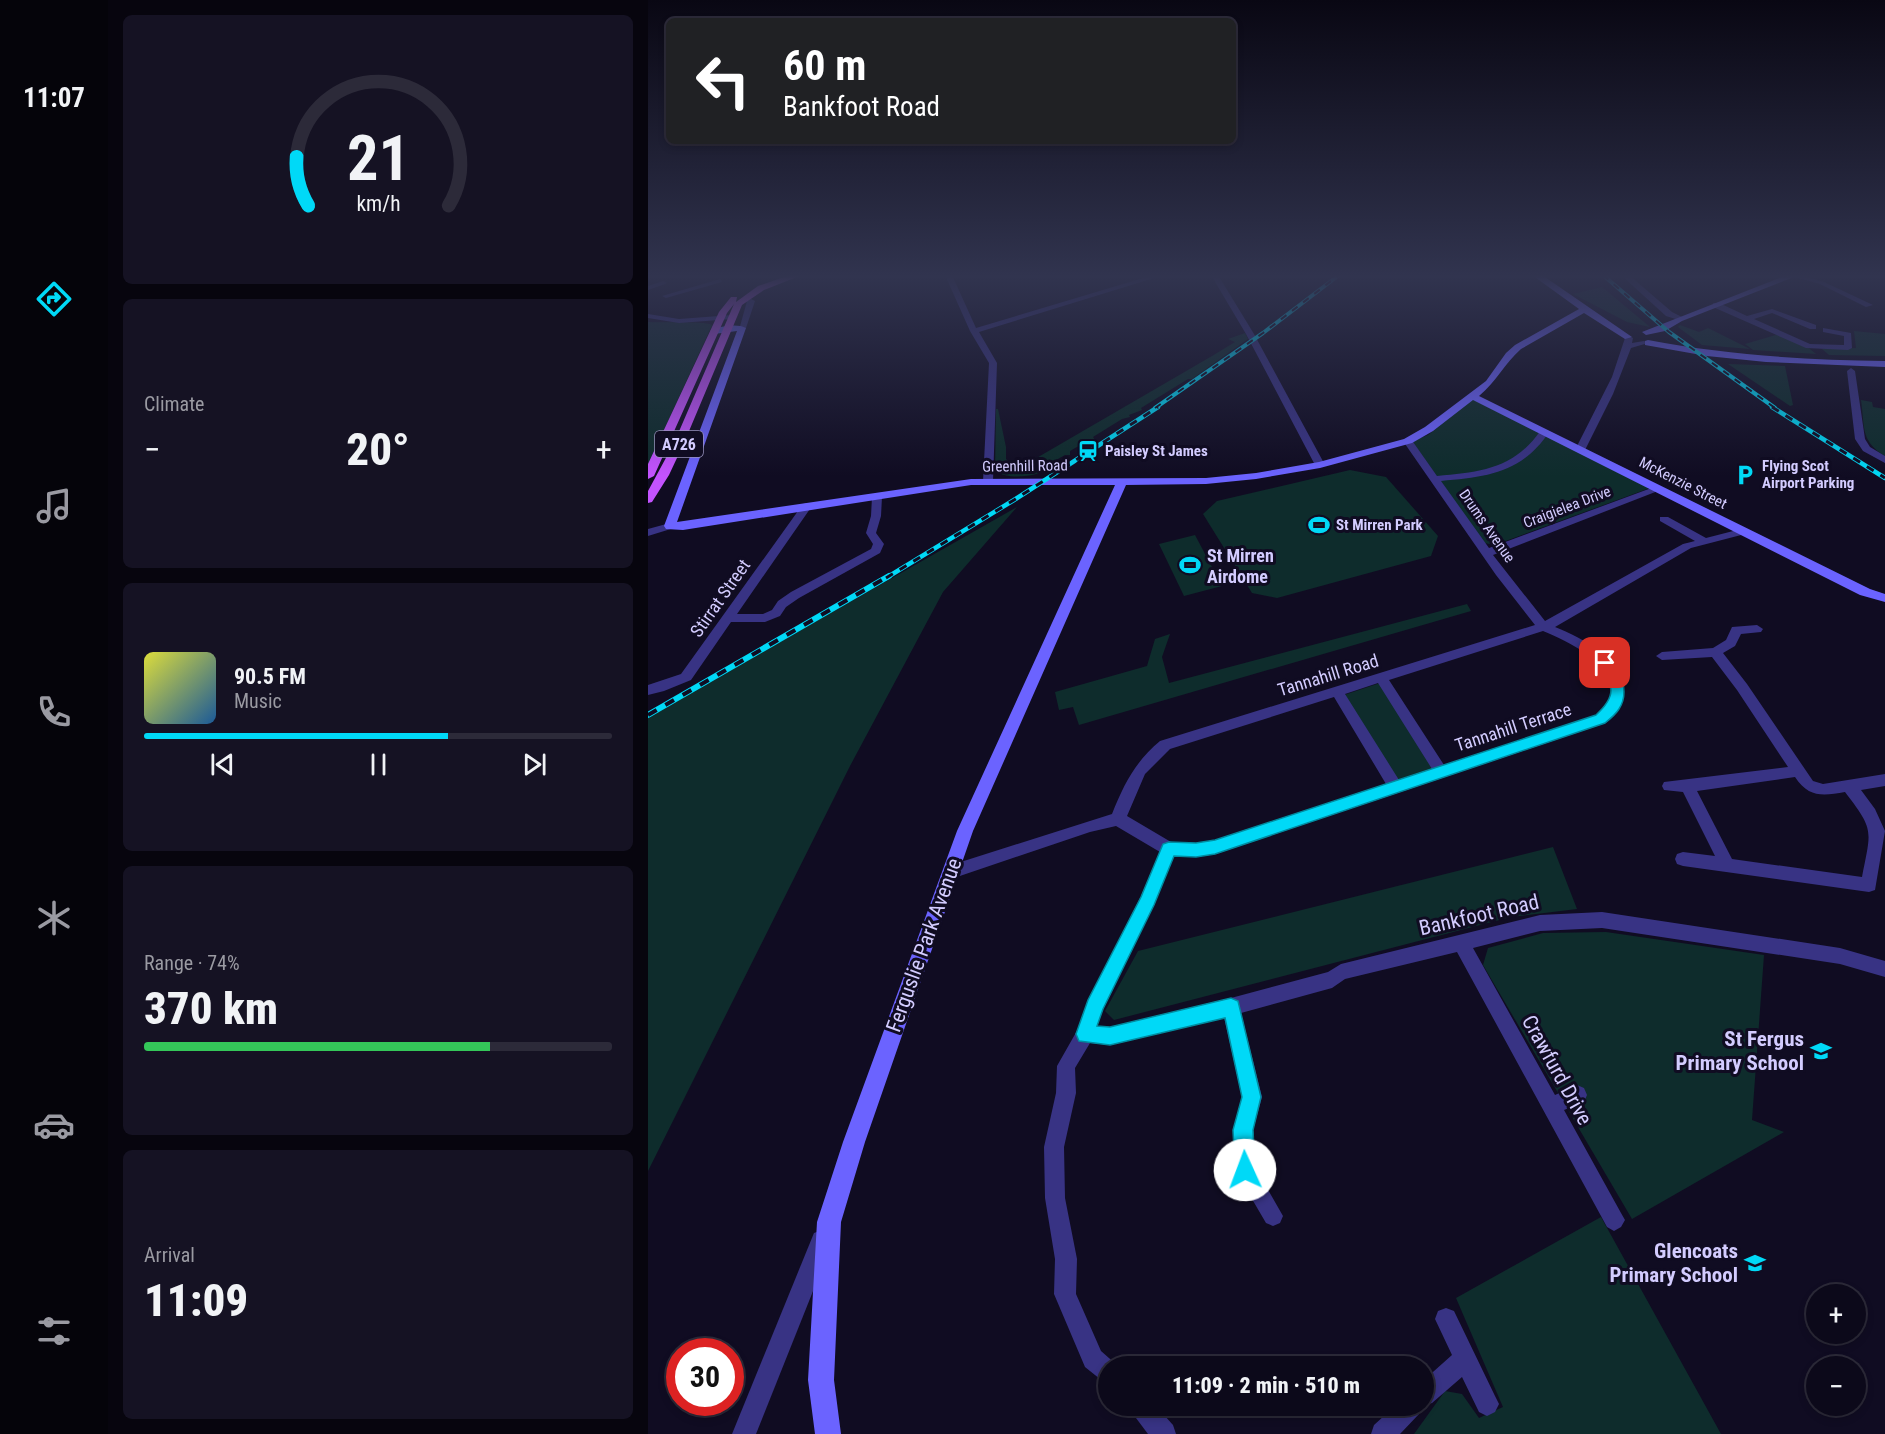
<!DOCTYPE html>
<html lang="en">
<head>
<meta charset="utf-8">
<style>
  body { margin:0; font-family:"Roboto Condensed",sans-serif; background:#151223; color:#f1f3f6; height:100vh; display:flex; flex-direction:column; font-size:22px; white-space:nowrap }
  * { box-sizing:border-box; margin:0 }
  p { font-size:20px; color:#9a9aa2 }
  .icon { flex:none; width:33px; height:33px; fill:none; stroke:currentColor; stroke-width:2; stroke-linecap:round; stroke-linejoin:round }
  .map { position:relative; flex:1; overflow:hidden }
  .panel { display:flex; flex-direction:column; gap:15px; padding:15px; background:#07050e; width:540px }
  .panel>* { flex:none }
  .hud { position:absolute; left:18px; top:18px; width:570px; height:126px; border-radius:9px; box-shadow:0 3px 9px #0003,0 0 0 2px #2c2a39; background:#202124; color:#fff; overflow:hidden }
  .controls { position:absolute; left:1158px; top:1284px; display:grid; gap:12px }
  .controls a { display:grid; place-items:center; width:60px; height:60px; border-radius:50%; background:#0c091a; box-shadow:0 3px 9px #0003,0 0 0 2px #2c2a39; font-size:30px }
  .speed { position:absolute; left:18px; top:1338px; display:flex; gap:12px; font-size:30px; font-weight:700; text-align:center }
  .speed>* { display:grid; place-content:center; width:78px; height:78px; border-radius:50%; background:#0c091a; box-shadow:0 3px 9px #0003,0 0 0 2px #2c2a39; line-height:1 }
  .speed .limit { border:9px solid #d22; background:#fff; color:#111 }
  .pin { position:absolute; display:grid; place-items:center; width:51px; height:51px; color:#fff; margin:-26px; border-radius:12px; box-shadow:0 3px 9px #0006 }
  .me { position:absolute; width:66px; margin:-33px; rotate:358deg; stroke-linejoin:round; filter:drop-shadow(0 0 4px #0008) }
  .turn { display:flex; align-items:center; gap:21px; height:126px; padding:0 18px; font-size:27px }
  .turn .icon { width:78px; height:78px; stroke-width:2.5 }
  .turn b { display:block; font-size:42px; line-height:51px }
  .big { font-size:45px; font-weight:800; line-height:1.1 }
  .panel .tile { flex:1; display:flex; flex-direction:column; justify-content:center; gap:9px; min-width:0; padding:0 21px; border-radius:9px; background:#151223 }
  .panel .dial { align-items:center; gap:0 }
  .dial svg { height:156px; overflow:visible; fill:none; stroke:#2c2a39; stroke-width:7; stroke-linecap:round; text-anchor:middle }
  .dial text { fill:#f1f3f6; stroke:none }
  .song { display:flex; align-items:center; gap:18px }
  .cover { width:72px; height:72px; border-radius:9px; background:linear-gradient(135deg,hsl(60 70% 55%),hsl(210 70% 35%)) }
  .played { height:6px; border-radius:3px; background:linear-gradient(90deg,#00d9f7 65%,#2c2a39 65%) }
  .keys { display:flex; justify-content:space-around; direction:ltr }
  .heat { display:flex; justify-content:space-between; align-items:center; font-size:33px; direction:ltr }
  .charge { height:9px; border-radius:4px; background:linear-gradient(90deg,#34c759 74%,#2c2a39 0) }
  .trip { position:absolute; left:450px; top:1356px; width:336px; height:60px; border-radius:30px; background:#0c091a; box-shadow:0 3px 9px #0003,0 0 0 2px #2c2a39; font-weight:800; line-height:60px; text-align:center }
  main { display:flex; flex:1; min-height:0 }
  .dock { display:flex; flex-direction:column; width:108px; justify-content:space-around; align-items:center; background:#05040a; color:#9a9aa2 }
  .dock .icon { width:42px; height:42px }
  .dock .active { color:#00d9f7 }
  .dock b { font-size:27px; color:#f1f3f6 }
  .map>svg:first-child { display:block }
  .green { fill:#0e2c2c }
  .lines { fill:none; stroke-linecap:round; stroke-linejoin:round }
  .street { fill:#383384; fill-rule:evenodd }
  .secondary { fill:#6b63ff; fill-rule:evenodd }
  .primary { fill:#c353ff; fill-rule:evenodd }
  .rail-far2-casing { stroke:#00d9f7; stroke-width:4 }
  .rail-far1-casing { stroke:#00d9f7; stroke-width:4.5 }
  .rail-casing { stroke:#00d9f7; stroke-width:6 }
  .rail-far2 { stroke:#100c22; stroke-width:2; stroke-dasharray:7; stroke-linecap:butt }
  .rail-far1 { stroke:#100c22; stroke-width:3; stroke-dasharray:8; stroke-linecap:butt }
  .rail { stroke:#100c22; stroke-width:4; stroke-dasharray:10; stroke-linecap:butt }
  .route { fill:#00d9f7; stroke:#008da1; stroke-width:1.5 }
  .labels { text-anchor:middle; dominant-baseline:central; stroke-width:6; stroke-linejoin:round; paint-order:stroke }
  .far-poi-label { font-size:15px; font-weight:bold; fill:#d3ccff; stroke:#100c22; text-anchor:start }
  .far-street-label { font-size:15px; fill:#d3ccff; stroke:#100c22 }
  .shield { fill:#100c22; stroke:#9892bd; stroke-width:1.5 }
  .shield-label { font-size:16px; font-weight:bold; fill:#d3ccff }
  .poi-label { font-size:18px; font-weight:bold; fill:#d3ccff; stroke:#100c22; text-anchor:start }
  .street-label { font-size:18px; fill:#d3ccff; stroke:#100c22 }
  .near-street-label { font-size:21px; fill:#d3ccff; stroke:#100c22 }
  .near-poi-label { font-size:21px; font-weight:bold; fill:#d3ccff; stroke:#100c22; text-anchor:end }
</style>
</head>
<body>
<main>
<nav class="dock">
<b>11:07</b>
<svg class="icon active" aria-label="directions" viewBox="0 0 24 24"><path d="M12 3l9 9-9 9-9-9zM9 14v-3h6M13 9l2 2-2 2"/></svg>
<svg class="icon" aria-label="music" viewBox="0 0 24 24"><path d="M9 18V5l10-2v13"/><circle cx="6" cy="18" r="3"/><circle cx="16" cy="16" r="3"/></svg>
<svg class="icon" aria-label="phone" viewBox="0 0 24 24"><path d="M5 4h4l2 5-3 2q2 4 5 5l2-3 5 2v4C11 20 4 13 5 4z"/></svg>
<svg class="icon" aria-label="climate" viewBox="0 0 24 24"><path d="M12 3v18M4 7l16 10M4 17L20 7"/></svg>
<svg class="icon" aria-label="car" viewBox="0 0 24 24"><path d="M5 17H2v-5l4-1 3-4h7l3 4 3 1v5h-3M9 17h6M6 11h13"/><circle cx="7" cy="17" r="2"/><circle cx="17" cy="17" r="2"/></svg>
<svg class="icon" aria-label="filters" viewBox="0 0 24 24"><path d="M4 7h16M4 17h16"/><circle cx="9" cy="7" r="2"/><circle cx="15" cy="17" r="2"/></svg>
</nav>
<section class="panel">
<div class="tile dial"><svg viewBox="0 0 100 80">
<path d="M14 69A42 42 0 1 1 86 69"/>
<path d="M14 69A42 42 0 0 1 8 44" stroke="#00d9f7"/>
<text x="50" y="56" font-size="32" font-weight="700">21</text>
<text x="50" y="72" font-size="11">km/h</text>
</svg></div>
<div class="tile"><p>Climate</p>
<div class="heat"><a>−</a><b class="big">20°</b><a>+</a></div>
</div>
<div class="tile">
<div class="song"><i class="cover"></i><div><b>90.5 FM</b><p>Music</p></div></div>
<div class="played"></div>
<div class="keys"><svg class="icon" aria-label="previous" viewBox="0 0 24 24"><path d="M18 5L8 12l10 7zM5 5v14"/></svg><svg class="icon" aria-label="pause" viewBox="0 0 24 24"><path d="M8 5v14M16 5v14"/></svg><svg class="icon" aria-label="next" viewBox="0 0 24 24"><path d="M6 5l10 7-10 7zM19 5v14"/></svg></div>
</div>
<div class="tile"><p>Range · 74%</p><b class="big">370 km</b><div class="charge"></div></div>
<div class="tile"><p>Arrival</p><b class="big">11:09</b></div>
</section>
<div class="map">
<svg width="1237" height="1434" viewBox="0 0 1237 1434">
  <rect width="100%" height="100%" fill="#100c22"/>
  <!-- green -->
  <g class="green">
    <polygon points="954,287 1002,327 979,322 925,294"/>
    <path d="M0,322C13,323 58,321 64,325L0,465Z"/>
    <polygon points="1032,325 1051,332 1060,328 1102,349 1054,345 1030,327"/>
    <polygon points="1206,331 1237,334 1237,356 1181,355 1174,349 1208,348"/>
    <path d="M597,333L600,339L544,379H540L493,408L494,410L481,415L482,417L474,419L445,437L447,440L444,442L441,440L422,451V455H417L401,464L406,467C391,476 362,481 347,471L348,409H350L358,447V459L364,465L373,467L564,356L587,342L580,339Z"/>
    <polygon points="1131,334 1157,345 1168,354 1105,350 1097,344"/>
    <polygon points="1080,364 1137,366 1145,405 1142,406"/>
    <polygon points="825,399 1002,488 847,545 836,543 764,441 780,435"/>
    <path d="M1213,400L1224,402L1225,407L1237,409V456C1212,441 1217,427 1213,400Z"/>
    <polygon points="702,470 738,477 790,536 783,556 629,598 604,593 555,514 569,501"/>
    <polygon points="369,507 295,592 202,766 0,1171 0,717"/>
    <polygon points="547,535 574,586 536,596 511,544"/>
    <polygon points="819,604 823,611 431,725 425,707 411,710 407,692 499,666 507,639 522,634 514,657 521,683"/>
    <polygon points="732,683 787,769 750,781 696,695"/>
    <polygon points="905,847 929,909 863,917 466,1020 457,1011 490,951"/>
    <polygon points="958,932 1116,955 1104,1120 1136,1132 984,1219 835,965 840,948 895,933"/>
    <polygon points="953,1217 1073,1434 766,1434 797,1391 814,1394 831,1418 855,1407 808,1298"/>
  </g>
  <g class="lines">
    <!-- street -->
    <g class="street">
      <polygon points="297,275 304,275 328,328 505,275 516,275 331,332 349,363 345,481 340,484 335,481 341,363 322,331"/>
      <polygon points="563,275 570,275 606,334 677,465 675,467 667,465 598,334"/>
      <polygon points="973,275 981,275 1024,312 1034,317 1034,321 1018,316"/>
      <polygon points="1152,275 1176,282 1225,305 1218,307 1172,284 1143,276"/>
      <polygon points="72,279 74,282 18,298 14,296"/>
      <polygon points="15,281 19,283 17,284 0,290 0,286"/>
      <polygon points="103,299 107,301 98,328 91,330 99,301"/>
      <polygon points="1065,303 1071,303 1099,316 1124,309 1168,325 1168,329 1162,329 1124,313 1106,319 1162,344 1196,345 1196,336 1175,332 1175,328 1203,333 1204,348 1200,350 1158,348 1065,307"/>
      <polygon points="0,314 31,319 84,315 88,317 84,319 31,323 0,318"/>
      <polygon points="981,336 985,338 984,343 996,341 1000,343 983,348 965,394 937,450 929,452 927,450 964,377 977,338"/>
      <polygon points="1203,368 1207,371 1217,439 1222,447 1237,456 1237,463 1215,451 1207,439 1199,371"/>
      <path d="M896,429L901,432C874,473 839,477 793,481L841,548L1006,487L1010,486L1015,489L845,555L897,621L1035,544L1047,541L1012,521V517H1020L1058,538L1093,529L1098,532L1097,534L1043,548L907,627C946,642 1006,680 958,723L568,854L548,857L526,856L506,905L455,1009L449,1026L462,1027L583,998L680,972L693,964L892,915L954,912L1192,948L1237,961V977L1192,964L954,928L892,931L825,948L907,1095L929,1085L936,1088L939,1095L936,1102L916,1110L973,1213L977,1220L973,1227L966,1231L959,1227L809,952L697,979L684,988L593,1013L614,1097L605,1130L607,1167L635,1216L632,1223L625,1226L618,1223L587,1170L585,1130L594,1097L576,1017L462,1045L442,1043L427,1068L428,1093L416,1147L417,1198L429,1259L428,1294L453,1351L470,1366H460V1382L452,1379L437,1367L406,1294L407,1259L397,1198L396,1147L408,1093L409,1066L430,1029L441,1000L493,896L512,852L468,826L442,832L303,879L297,877L295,872L297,867L464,814C476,784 487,762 512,741L887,625L848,575L755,441L763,439L789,476C833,472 866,469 893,430ZM895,631C927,644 993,677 948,715L796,765L741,680ZM730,683L784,769L751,780L697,694ZM686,697L738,784L568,840L548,843L523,842L479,816L497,774L522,749Z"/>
      <polygon points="229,494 234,497 233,516 228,533 236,544 232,553 151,598 138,607 132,616 117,622 83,622 43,680 16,691 0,695 0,685 33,674 155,504 159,503 164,506 89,614 115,614 124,610 130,601 143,592 223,549 225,544 218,533 223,516 224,497"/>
      <polygon points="22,523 27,526 26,528 0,536 0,529"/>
      <path d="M1109,625L1115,629L1113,632L1093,634L1087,646L1075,653L1099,684L1165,781L1175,784L1237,774V786L1213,790L1227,809L1237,831L1227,890L1221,892L1035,866L1029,864L1027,859L1029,854L1035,852L1067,856L1035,792L1016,790L1014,786L1016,782L1140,767L1089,690L1064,657L1014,660L1008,656L1014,652L1065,648L1078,640L1084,627ZM1147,777C1161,798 1175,796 1197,792C1227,831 1223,830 1214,877L1084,859L1049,791Z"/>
      <polygon points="174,1230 182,1233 185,1241 108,1434 84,1434 166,1233"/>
      <polygon points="798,1308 806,1311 847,1396 851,1404 847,1412 839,1416 831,1412 814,1377 784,1403 775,1406 771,1414 752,1434 723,1434 726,1425 747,1406 776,1406 776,1380 804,1355 787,1319 790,1311"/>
      <polygon points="481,1406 508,1406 525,1425 528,1434 500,1434 485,1414"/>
    </g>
    <!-- secondary -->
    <g class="secondary">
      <path d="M884,275H894L984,337L977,339L936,313L873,349C857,363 848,382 831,396L1222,589L1237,594V602L1212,595L825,400L785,431L764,443L672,468L608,479L558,484L478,485L325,831L217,1142L193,1222L186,1380L193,1434H167L160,1380L169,1222L195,1142L309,831L467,485H323L35,530L18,529L16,526L89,331L66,334L62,331C70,326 90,323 98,328L29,522L323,479L558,478L608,473L671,462L756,439L777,427L838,381L858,353L867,345L931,309Z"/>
      <polygon points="1139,275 1151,275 1034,321 1017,331 998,335 994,332"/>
      <path d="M1000,340C1079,355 1157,360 1237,361V367L1118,362L1059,356L997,345V341Z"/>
    </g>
    <!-- primary -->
    <polygon class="primary" points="142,275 154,275 116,290 94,305 36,443 21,475 4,502 0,503 0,491 26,443 86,304 79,313 6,476 0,479 0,464 71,312 83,297 89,297 88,302 110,286"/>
    <defs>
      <g id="rail-far2">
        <polyline points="955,275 1021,332 1127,408"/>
        <polyline points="507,408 615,333 691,275"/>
      </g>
      <g id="rail-far1">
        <polyline points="1124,407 1237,478"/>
        <polyline points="238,578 366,500 510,407"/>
      </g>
      <polyline id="rail" points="0,715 241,576"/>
    </defs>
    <!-- rail-far2 casing -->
    <use href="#rail-far2" class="rail-far2-casing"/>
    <!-- rail-far1 casing -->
    <use href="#rail-far1" class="rail-far1-casing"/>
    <!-- rail casing -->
    <use href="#rail" class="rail-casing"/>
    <!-- rail-far2 -->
    <use href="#rail-far2" class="rail-far2"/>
    <!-- rail-far1 -->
    <use href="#rail-far1" class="rail-far1"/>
    <!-- rail -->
    <use href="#rail" class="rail"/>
  </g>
  <!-- sky -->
  <linearGradient id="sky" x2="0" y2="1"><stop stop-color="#090713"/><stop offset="0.58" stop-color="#31344f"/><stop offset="1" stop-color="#31344f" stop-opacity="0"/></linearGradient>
  <rect width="1237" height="476" fill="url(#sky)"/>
  <!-- route -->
  <path class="route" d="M957,659C975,665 981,694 971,709C968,714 962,719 957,723L567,854L548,857L526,856L506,905L455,1009L449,1026L462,1027L583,998L590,1001L613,1097L605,1130L607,1170L604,1177L597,1180L590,1177L587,1170L585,1130L594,1097L577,1018L462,1045L431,1041L428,1034L440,1000L493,897L515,844L521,842L548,843L567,840L948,715C970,695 965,686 950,663Z"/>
  <!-- icons -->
  <defs>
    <symbol id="station-bare" viewBox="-9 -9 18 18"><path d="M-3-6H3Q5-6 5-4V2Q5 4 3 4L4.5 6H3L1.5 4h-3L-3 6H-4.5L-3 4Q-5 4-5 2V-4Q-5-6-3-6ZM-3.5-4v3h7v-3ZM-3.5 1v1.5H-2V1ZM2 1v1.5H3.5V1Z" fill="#00d9f7" stroke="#100c22" stroke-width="2.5" paint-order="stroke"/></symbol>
    <symbol id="parking-bare" viewBox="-9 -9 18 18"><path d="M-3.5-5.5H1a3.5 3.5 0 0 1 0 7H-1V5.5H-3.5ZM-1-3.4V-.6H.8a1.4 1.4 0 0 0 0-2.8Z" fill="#00d9f7" stroke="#100c22" stroke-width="2.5" paint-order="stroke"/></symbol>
    <symbol id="stadium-bare" viewBox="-9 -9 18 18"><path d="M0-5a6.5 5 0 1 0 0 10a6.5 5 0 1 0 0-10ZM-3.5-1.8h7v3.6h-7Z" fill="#00d9f7" stroke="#100c22" stroke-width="2.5" paint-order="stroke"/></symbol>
    <symbol id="school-bare" viewBox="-9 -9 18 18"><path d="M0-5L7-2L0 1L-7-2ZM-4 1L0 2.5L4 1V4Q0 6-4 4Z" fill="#00d9f7" stroke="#100c22" stroke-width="2.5" paint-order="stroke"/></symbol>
  </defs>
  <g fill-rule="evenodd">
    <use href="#station-bare" x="425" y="436" width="30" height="30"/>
    <use href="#parking-bare" x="1082" y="460" width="30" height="30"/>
    <use href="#stadium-bare" x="656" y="510" width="30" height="30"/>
    <use href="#stadium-bare" x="527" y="550" width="30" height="30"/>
    <use href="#school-bare" x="1158" y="1036" width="30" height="30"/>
    <use href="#school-bare" x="1092" y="1248" width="30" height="30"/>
  </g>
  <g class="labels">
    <!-- far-poi labels -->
    <g class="far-poi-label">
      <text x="457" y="451">Paisley St James</text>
      <text x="1114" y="466">Flying Scot<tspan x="1114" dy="17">Airport Parking</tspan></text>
      <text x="688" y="525">St Mirren Park</text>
    </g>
    <!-- far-street labels -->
    <g class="far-street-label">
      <text transform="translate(377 466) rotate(-1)">Greenhill Road</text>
      <text transform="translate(1035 483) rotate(27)">McKenzie Street</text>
      <text transform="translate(919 507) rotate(-21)">Craigielea Drive</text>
      <text transform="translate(839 526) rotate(55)">Drums Avenue</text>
    </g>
    <!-- shield labels -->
    <rect class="shield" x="7" y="431" width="48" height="26" rx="4.5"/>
    <g class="shield-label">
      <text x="31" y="444">A726</text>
    </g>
    <!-- poi labels -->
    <g class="poi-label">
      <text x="559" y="555">St Mirren<tspan x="559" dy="21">Airdome</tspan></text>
    </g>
    <!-- street labels -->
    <g class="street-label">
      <text transform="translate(72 598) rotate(-55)">Stirrat Street</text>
      <text transform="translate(680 675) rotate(-17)">Tannahill Road</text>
      <text transform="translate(865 727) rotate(-18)">Tannahill Terrace</text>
    </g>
    <!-- near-street labels -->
    <g class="near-street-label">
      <text transform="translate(831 915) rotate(-13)">Bankfoot Road</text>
      <text transform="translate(276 945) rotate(-70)">Ferguslie Park Avenue</text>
      <text transform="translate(909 1070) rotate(61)">Crawfurd Drive</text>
    </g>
    <!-- near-poi labels -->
    <g class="near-poi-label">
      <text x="1156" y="1039">St Fergus<tspan x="1156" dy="24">Primary School</tspan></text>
      <text x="1090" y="1251">Glencoats<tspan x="1090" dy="24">Primary School</tspan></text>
    </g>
  </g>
</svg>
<div class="controls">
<a>+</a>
<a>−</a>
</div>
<div class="speed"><div class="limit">30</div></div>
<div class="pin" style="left:957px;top:663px;background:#d93025"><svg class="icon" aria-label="arrive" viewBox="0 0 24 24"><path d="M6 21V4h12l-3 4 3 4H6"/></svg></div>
<svg class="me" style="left:597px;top:1170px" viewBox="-20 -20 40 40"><circle r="19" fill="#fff"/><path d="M0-13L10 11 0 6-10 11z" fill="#00d9f7"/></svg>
<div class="trip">11:09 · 2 min · 510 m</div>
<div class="hud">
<div class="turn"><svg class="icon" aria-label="left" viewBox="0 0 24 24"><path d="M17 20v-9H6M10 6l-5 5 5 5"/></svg><div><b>60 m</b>Bankfoot Road</div></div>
</div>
</div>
</main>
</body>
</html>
